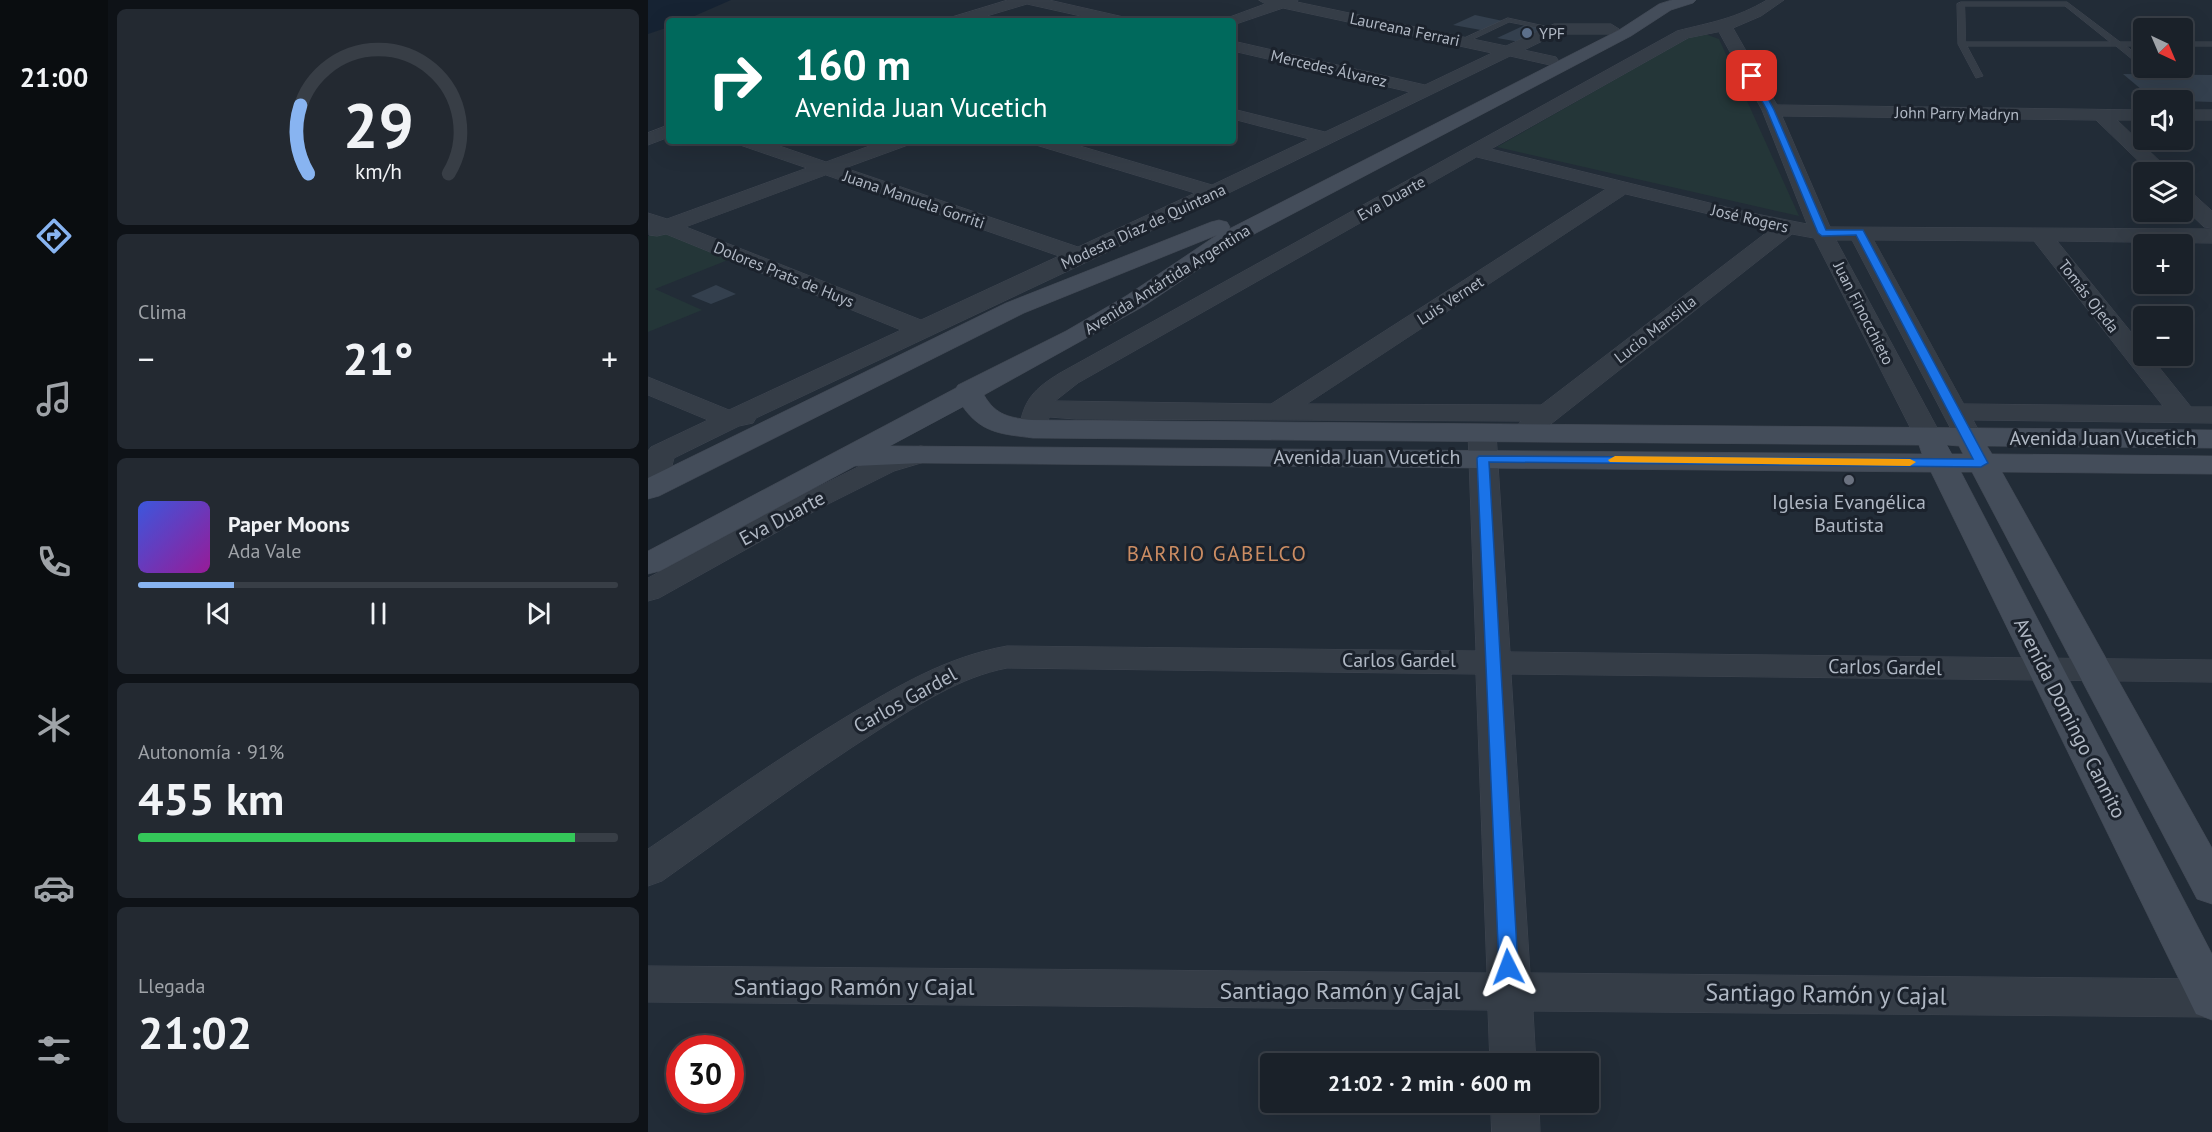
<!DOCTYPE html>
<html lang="es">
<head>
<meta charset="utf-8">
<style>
  body { margin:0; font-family:"PT Sans",sans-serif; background:#232931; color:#f1f3f6; height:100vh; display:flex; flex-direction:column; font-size:22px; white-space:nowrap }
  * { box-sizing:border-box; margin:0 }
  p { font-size:20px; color:#9fa3a8 }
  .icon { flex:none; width:33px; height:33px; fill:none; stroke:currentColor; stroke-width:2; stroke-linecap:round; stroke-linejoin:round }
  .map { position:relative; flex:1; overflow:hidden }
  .side { display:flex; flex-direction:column; gap:9px; padding:9px; background:#0e1217; width:540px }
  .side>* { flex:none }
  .top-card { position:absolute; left:18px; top:18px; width:570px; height:126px; border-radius:6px; box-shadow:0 6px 24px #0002,0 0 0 2px #383e46; background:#00695c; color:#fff; overflow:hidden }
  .needle { width:39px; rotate:136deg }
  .tools { position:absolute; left:1485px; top:18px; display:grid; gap:12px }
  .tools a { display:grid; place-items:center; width:60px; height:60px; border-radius:6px; background:#1a2129; box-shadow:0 6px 24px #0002,0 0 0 2px #383e46; font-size:30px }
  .speed { position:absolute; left:18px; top:1035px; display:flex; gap:12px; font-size:30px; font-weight:700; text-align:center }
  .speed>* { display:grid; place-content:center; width:78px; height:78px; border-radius:50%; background:#1a2129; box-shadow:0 6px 24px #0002,0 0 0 2px #383e46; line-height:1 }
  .speed .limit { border:9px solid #d22; background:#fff; color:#111 }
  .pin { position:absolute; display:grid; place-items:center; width:51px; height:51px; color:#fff; margin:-26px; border-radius:12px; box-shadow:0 3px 9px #0006 }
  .me { position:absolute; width:66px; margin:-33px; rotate:357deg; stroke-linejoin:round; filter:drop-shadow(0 0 4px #0008) }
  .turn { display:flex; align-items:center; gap:21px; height:126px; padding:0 30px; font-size:27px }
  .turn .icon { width:78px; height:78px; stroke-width:2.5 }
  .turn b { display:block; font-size:42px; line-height:51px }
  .big { font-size:45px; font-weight:700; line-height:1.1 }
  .side .widget { flex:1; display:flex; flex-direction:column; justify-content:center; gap:9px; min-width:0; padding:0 21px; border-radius:9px; background:#232931 }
  .side .dial { align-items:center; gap:0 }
  .dial svg { height:156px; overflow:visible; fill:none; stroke:#383e46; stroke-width:7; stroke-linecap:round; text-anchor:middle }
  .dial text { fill:#f1f3f6; stroke:none }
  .song { display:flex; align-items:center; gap:18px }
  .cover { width:72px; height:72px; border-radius:9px; background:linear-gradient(135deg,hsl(230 70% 55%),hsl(300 70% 35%)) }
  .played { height:6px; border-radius:3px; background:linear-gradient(90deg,#88b4f1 20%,#383e46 20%) }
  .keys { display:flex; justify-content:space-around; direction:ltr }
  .heat { display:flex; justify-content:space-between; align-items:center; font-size:33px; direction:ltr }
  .charge { height:9px; border-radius:4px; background:linear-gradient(90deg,#34c759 91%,#383e46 0) }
  .trip { position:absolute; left:612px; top:1053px; width:339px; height:60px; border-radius:6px; background:#1a2129; box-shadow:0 6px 24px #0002,0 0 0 2px #383e46; font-weight:700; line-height:60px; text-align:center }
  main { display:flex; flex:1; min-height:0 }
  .tab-bar { display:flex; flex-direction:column; width:108px; justify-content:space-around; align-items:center; background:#0a0d10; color:#9fa3a8 }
  .tab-bar .icon { width:42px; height:42px }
  .tab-bar .selected { color:#88b4f1 }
  .tab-bar b { font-size:27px; color:#f1f3f6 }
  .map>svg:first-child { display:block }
  .green { fill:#243638 }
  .water { fill:#162333 }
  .building { fill:#34404e }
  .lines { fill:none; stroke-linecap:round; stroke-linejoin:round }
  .lane-casing { stroke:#3f4651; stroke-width:1 }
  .street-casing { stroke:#3f4651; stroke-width:1 }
  .secondary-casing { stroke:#3f4651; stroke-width:1 }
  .lane { fill:#353d47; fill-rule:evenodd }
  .street { fill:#353d47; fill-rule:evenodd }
  .secondary { fill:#444d5a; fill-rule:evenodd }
  .route { fill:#1a73e8; stroke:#114b97; stroke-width:1.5 }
  .slow { fill:#f59e0b }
  .service-dot { fill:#5c6f8a; stroke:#1b222c; stroke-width:2 }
  .worship-dot { fill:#6b7280; stroke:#1b222c; stroke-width:2 }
  .labels { text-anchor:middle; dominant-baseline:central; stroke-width:6; stroke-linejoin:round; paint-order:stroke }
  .far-street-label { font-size:16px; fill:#b0b8c4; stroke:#1b222c }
  .far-poi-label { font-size:16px; fill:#b0b8c4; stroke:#1b222c; text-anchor:start }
  .street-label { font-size:20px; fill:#b0b8c4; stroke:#1b222c }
  .poi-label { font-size:20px; fill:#b0b8c4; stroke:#1b222c }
  .neighbourhood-label { font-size:21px; letter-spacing:1.5px; fill:#cc8d63; stroke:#1b222c }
  .near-street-label { font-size:24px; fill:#b0b8c4; stroke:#1b222c }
</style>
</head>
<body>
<main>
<nav class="tab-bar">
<b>21:00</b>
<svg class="icon selected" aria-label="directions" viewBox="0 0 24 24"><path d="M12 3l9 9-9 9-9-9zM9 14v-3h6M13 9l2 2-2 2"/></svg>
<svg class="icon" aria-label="music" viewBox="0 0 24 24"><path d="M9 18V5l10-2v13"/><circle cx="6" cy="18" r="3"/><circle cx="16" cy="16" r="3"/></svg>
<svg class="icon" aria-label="phone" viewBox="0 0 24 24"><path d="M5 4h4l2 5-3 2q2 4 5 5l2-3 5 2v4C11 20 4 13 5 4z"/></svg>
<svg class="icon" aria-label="climate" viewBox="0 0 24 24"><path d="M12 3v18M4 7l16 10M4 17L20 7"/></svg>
<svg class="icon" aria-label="car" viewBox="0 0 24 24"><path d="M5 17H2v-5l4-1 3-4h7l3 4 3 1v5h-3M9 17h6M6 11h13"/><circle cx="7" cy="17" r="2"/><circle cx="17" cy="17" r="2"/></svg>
<svg class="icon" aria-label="filters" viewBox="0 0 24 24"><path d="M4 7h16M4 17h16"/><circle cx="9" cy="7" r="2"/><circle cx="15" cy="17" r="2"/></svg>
</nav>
<section class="side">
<div class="widget dial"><svg viewBox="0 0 100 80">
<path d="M14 69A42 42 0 1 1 86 69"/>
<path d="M14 69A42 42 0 0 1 10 34" stroke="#88b4f1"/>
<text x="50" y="56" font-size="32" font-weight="700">29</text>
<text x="50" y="72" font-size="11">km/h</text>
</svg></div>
<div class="widget"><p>Clima</p>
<div class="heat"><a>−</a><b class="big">21°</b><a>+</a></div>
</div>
<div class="widget">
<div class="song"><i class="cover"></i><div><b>Paper Moons</b><p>Ada Vale</p></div></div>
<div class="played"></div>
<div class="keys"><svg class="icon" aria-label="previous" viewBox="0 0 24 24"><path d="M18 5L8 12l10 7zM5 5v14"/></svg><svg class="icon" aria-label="pause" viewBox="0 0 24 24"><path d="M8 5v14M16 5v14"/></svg><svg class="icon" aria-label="next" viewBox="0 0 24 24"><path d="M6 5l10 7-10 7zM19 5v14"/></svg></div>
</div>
<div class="widget"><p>Autonomía · 91%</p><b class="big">455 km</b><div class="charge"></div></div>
<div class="widget"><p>Llegada</p><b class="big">21:02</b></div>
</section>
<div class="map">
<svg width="1564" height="1132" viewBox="0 0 1564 1132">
  <rect width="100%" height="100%" fill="#222c37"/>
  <!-- green -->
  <g class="green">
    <polygon points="1057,34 1071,39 1151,216 849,147 1045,35"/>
    <polygon points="14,231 85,258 7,289 54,310 0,332 0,236"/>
  </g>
  <!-- water -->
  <polygon class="water" points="0,0 83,0 35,21 21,21 21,27 0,34"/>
  <!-- building -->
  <g class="building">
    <polygon points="827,15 855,21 833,30 805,25"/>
    <polygon points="877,25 900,29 872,42 849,38"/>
    <polygon points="1475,74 1564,75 1564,102 1506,100"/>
    <polygon points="68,285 88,294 63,304 43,296"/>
  </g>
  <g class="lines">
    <defs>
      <g id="lane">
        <path d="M1313,2H1419L1472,42H1496V46H1478L1496,60V64H1490L1468,46H1319L1335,76L1328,78L1310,44L1309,4ZM1317,6H1417L1462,42H1318Z"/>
        <polygon points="860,18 910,29 906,31 861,22 817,43 810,41"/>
        <rect x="1534" y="42" width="30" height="4"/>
      </g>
      <g id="street">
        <polygon points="360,0 401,0 480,18 483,21 455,21 379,4 322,21 298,21 301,18"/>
        <path d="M611,0H650L649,2L858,46L906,24H963L971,29L963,34H909L876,50L908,57L910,60L908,63L902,65L862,56L441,261L108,418L105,423L91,426L26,458L18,488L13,494L0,496V451L3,447L60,420L0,395V377L81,410L253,330L18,234L9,236L1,235L0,213L19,219L159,168L92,145L90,141H117L178,162L235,141H262L260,145L197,168L430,247L547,193L388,145L386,141H415L564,185L661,139L585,119V109L677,132L762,92L585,51V41L777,85L844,53L635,8L585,25V21H576L579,18L617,4ZM178,175L411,256L273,320L38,227Z"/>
        <path d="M1119,0H1136L1113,16L1085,28L1129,105L1496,110V120H1469L1523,172H1502L1448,120L1134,116L1182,227L1564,229V243L1409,241L1496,348V356H1502L1543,407H1564V423L1325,420L1331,431L1327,437L1317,439L1307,437L1204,240H1188L1294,437L1290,443L1280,445L1270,443L1166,238L1144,234L894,431L884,433L874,431L870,425L873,421L428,419L401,417L399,429L395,435L385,437L375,435L371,429C376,399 386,389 412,373L1029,31C1064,22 1087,19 1119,0ZM1071,32L1114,110L1159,224L1098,212L843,149L1040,38ZM829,157L958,189L623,404L407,401L430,383ZM978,194L1123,229L893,405L659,404ZM1226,240L1386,241L1515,406L1316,404Z"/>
        <rect x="1534" y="110" width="30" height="10"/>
        <polygon points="21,125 21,137 0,145 0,133"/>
        <polygon points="1534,188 1541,190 1564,211 1564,228 1556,227 1534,206"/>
        <path d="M834,425L844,427L848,433L862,652L1564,660V682L863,674L882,973L1564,979V1017L885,1011L888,1064H842L840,1010L0,1002V966L839,973L828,674L359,668C312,677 272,704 232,729C157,777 86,830 14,881L0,886V849C65,805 130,758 198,717C250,686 298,657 359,646L828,651L820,433L824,427Z"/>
        <polygon points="273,446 283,448 287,454 283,460 246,471 174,507 11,598 0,601 0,578 154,495 226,459"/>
        <polygon points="843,1102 891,1102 892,1132 844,1132"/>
      </g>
      <path id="secondary" d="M1024,0H1048L1045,3L1023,10L983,36L591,242L496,306L336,395C348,416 363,418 385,420L1564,430V448L1339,446L1344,454L1564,456V474L1354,472L1564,848V904L1549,899L1324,472H1313L1564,954V1020L1548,1014L1283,472L273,463L207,466L12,571L0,574V551L308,388L310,385L418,331L478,296L569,235L376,313L11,496L0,499V478L358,303L563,222L571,220L579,222L582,227L581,229L971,30L1011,4ZM315,407C334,434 355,434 385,438L1271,445L1274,454L242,446ZM1299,445L1311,446L1315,454H1304Z"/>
    </defs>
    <!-- lane casing -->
    <use href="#lane" class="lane-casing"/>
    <!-- street casing -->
    <use href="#street" class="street-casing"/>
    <!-- secondary casing -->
    <use href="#secondary" class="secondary-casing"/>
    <!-- lane -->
    <use href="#lane" class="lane"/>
    <!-- street -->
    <use href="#street" class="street"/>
    <!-- secondary -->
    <use href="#secondary" class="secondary"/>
  </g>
  <!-- route -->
  <polygon class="route" points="1104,73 1108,76 1126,110 1178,230 1215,230 1340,463 1333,467 841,462 870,967 867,973 860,975 854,973 851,967 829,458 831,456 1325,459 1208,235 1174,236 1170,233 1119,110 1100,76"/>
  <!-- slow -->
  <polygon class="slow" points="967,456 1262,459 1268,462 1262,466 962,462 960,460"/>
  <!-- markers -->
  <circle class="service-dot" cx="879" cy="33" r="6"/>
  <circle class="worship-dot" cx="1201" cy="480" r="6"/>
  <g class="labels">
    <!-- far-street labels -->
    <g class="far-street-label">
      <text transform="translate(757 29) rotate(12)">Laureana Ferrari</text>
      <text transform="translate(681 68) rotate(13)">Mercedes Álvarez</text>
      <text transform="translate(1309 113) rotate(1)">John Parry Madryn</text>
      <text transform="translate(743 198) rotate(-29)">Eva Duarte</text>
      <text transform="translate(266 199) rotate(19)">Juana Manuela Gorriti</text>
      <text transform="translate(1102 218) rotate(13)">José Rogers</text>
      <text transform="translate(495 226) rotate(-25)">Modesta Díaz de Quintana</text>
      <text transform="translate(136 274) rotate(22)">Dolores Prats de Huys</text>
      <text transform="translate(519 279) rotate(-32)">Avenida Antártida Argentina</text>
      <text transform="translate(1441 296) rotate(52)">Tomás Ojeda</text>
      <text transform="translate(802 300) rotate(-33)">Luis Vernet</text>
      <text transform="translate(1216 313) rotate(63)">Juan Finocchieto</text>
      <text transform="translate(1007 329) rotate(-38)">Lucio Mansilla</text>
    </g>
    <!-- far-poi labels -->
    <g class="far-poi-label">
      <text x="891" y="33">YPF</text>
    </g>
    <!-- street labels -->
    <g class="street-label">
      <text x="1455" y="438">Avenida Juan Vucetich</text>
      <text x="719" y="457">Avenida Juan Vucetich</text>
      <text transform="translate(134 518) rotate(-28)">Eva Duarte</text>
      <text x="751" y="660">Carlos Gardel</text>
      <text transform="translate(1237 667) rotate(1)">Carlos Gardel</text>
      <text transform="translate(257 700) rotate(-29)">Carlos Gardel</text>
      <text transform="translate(1422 718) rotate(63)">Avenida Domingo Cannito</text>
    </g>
    <!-- poi labels -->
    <g class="poi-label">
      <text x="1201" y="502">Iglesia Evangélica<tspan x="1201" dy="23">Bautista</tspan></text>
    </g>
    <!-- neighbourhood labels -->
    <g class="neighbourhood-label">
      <text x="569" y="553">BARRIO GABELCO</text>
    </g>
    <!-- near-street labels -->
    <g class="near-street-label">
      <text x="206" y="986">Santiago Ramón y Cajal</text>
      <text x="692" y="990">Santiago Ramón y Cajal</text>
      <text transform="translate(1178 994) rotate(1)">Santiago Ramón y Cajal</text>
    </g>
  </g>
</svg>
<div class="tools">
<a><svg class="needle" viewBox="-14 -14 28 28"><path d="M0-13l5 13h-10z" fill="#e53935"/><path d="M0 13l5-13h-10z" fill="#9fa3a8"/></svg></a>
<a><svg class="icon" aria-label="sound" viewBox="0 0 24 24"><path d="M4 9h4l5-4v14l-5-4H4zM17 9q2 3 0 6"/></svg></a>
<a><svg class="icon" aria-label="layers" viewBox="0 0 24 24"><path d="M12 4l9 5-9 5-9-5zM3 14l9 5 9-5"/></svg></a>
<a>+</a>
<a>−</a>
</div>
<div class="speed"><div class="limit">30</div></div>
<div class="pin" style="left:1104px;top:76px;background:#d93025"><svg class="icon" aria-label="arrive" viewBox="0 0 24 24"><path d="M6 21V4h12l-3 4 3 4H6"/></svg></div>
<svg class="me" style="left:860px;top:967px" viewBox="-20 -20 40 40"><path d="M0-17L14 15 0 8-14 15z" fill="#1a73e8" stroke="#fff" stroke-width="4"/></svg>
<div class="trip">21:02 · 2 min · 600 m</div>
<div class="top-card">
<div class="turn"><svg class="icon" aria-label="right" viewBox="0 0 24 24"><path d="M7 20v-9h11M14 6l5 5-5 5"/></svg><div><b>160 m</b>Avenida Juan Vucetich</div></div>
</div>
</div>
</main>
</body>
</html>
